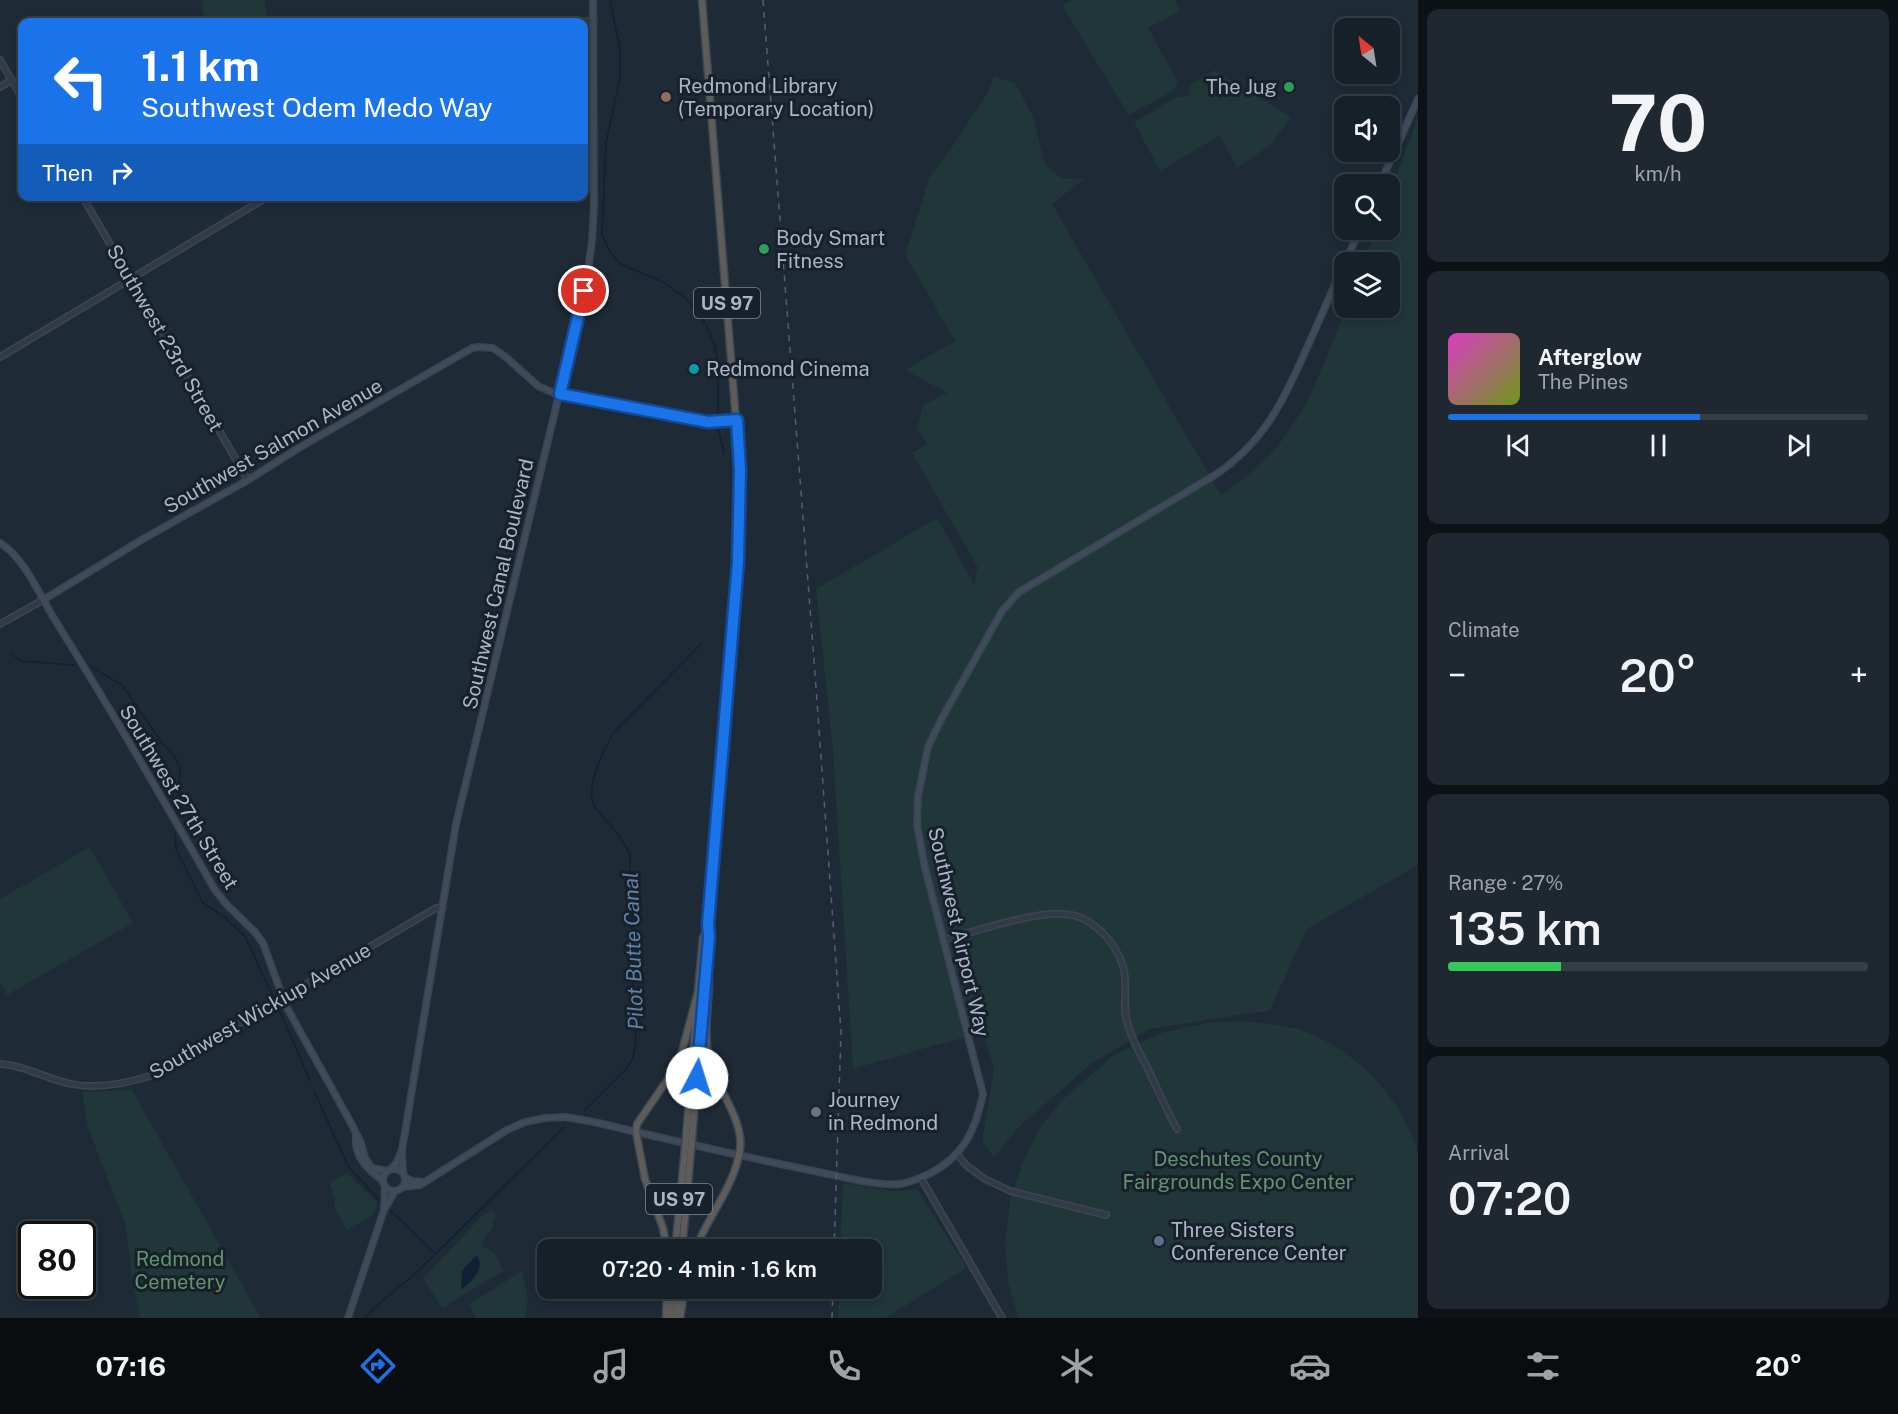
<!DOCTYPE html>
<html lang="en">
<head>
<meta charset="utf-8">
<style>
  body { margin:0; font-family:"Public Sans",sans-serif; background:#1f2830; color:#f1f3f6; height:100vh; display:flex; flex-direction:column; font-size:22px; white-space:nowrap }
  * { box-sizing:border-box; margin:0 }
  p { font-size:20px; color:#9ea3a8 }
  .icon { flex:none; width:33px; height:33px; fill:none; stroke:currentColor; stroke-width:2; stroke-linecap:round; stroke-linejoin:round }
  .map { position:relative; flex:1; overflow:hidden }
  .drawer { display:flex; flex-direction:column; gap:9px; padding:9px; background:#0c1216; width:480px }
  .drawer>* { flex:none }
  .hud { position:absolute; left:18px; top:18px; width:570px; height:183px; border-radius:12px; box-shadow:0 3px 9px #0003,0 0 0 2px #353e45; background:#1a73e8; color:#fff; overflow:hidden }
  .needle { width:39px; rotate:330deg }
  .controls { position:absolute; left:1334px; top:18px; display:grid; gap:12px }
  .controls a { display:grid; place-items:center; width:66px; height:66px; border-radius:12px; background:#162028; box-shadow:0 3px 9px #0003,0 0 0 2px #353e45; font-size:30px }
  .speed { position:absolute; left:18px; top:1221px; display:flex; gap:12px; font-size:30px; font-weight:700; text-align:center }
  .speed>* { display:grid; place-content:center; width:78px; height:78px; border-radius:50%; background:#162028; box-shadow:0 3px 9px #0003,0 0 0 2px #353e45; line-height:1 }
  .speed .limit { border:3px solid #111; border-radius:9px; background:#fff; color:#111 }
  .pin { position:absolute; display:grid; place-items:center; width:51px; height:51px; color:#fff; margin:-26px; border:3px solid #fff; border-radius:50%; box-shadow:0 2px 6px #0007 }
  .me { position:absolute; width:66px; margin:-33px; rotate:5deg; stroke-linejoin:round; filter:drop-shadow(0 0 4px #0008) }
  .turn { display:flex; align-items:center; gap:21px; height:126px; padding:0 24px; font-size:27px }
  .turn .icon { width:78px; height:78px; stroke-width:2.5 }
  .turn b { display:block; font-size:42px; line-height:51px }
  .then { display:flex; align-items:center; height:57px; padding:0 24px; background:#0003; gap:12px; font-size:22px }
  .big { font-size:45px; font-weight:600; line-height:1.1 }
  .drawer .tile { flex:1; display:flex; flex-direction:column; justify-content:center; gap:9px; min-width:0; padding:0 21px; border-radius:12px; background:#1f2830 }
  .drawer .dial { align-items:center; gap:0 }
  .dial b { font-size:78px; line-height:1 }
  .song { display:flex; align-items:center; gap:18px }
  .cover { width:72px; height:72px; border-radius:9px; background:linear-gradient(135deg,hsl(310 70% 55%),hsl(80 70% 35%)) }
  .played { height:6px; border-radius:3px; background:linear-gradient(90deg,#1a73e8 60%,#353e45 60%) }
  .keys { display:flex; justify-content:space-around; direction:ltr }
  .heat { display:flex; justify-content:space-between; align-items:center; font-size:33px; direction:ltr }
  .charge { height:9px; border-radius:4px; background:linear-gradient(90deg,#34c759 27%,#353e45 0) }
  .trip { position:absolute; left:537px; top:1239px; width:345px; height:60px; border-radius:12px; background:#162028; box-shadow:0 3px 9px #0003,0 0 0 2px #353e45; font-weight:600; line-height:60px; text-align:center }
  .dock { display:flex; height:96px; justify-content:space-around; align-items:center; background:#090d10; color:#9ea3a8 }
  .dock .icon { width:42px; height:42px }
  .dock .active { color:#1a73e8 }
  .dock b { font-size:27px; color:#f1f3f6 }
  main { display:flex; flex:1; min-height:0 }
  .map>svg:first-child { display:block }
  .green { fill:#203638 }
  .water { fill:#112134 }
  .lines { fill:none; stroke-linecap:round; stroke-linejoin:round }
  .stream { stroke:#112134; stroke-width:1.5 }
  .tertiary-casing { stroke:#3b4450; stroke-width:8 }
  .secondary-casing { stroke:#3b4450; stroke-width:8 }
  .trunk-casing { stroke:#3c4651; stroke-width:9 }
  .tertiary { stroke:#313b47; stroke-width:4.5 }
  .secondary { stroke:#3f4b5a; stroke-width:5 }
  .trunk { stroke:#5e5c5a; stroke-width:6 }
  .rail { stroke:#53606f; stroke-width:1.5; stroke-dasharray:6 6; stroke-linecap:butt }
  .trunk-bridge-casing { stroke:#3c4651; stroke-width:9; stroke-linecap:butt }
  .trunk-bridge { stroke:#5e5c5a; stroke-width:6 }
  .route-casing { stroke:#114b97; stroke-width:15 }
  .route { stroke:#1a73e8; stroke-width:10 }
  .leisure-dot { fill:#2e9e5b; stroke:#17202b; stroke-width:2 }
  .education-dot { fill:#8d6e63; stroke:#17202b; stroke-width:2 }
  .culture-dot { fill:#0f9aa8; stroke:#17202b; stroke-width:2 }
  .worship-dot { fill:#6b7280; stroke:#17202b; stroke-width:2 }
  .service-dot { fill:#5c6f8a; stroke:#17202b; stroke-width:2 }
  .labels { text-anchor:middle; dominant-baseline:central; stroke-width:6; stroke-linejoin:round; paint-order:stroke }
  .shield { fill:#17202b; stroke:#7f8996; stroke-width:1.5 }
  .shield-label { font-size:18px; font-weight:bold; fill:#abb6c4 }
  .poi-label { font-size:20px; fill:#abb6c4; stroke:#17202b; text-anchor:start }
  .street-label { font-size:20px; fill:#abb6c4; stroke:#17202b }
  .park-label { font-size:20px; fill:#62956b; stroke:#17202b }
  .water-label { font-size:21px; font-style:italic; fill:#6182a6; stroke:#17202b }
</style>
</head>
<body>
<main>
<div class="map">
<svg width="1418" height="1318" viewBox="0 0 1418 1318">
  <rect width="100%" height="100%" fill="#1e2a36"/>
  <!-- green -->
  <g class="green">
    <polygon points="201,0 265,0 267,22 205,22"/>
    <polygon points="1072,0 1175,0 1180,11 1148,28 1178,82 1173,91 1129,115 1062,6"/>
    <polygon points="1215,70 1221,75 1291,117 1272,144 1237,168 1220,135 1160,171 1134,122 1178,96 1181,98 1190,94 1189,85"/>
    <polygon points="994,77 1015,83 1033,116 1045,165 1063,179 1084,179 1052,204 1221,495 1247,476 1278,446 1307,403 1347,308 1389,308 1389,262 1364,262 1376,230 1389,230 1389,195 1418,117 1418,865 1307,929 1270,1010 1150,1029 1092,1063 1020,1126 994,1157 982,1142 994,1069 983,1032 853,1069 833,751 816,589 937,518 974,584 978,568 912,453 927,444 917,429 923,405 947,393 905,370 955,341 905,255 930,176 952,147 985,97"/>
    <polygon points="90,847 133,923 7,995 0,982 0,899"/>
    <path d="M1238,1021C1261,1023 1285,1024 1306,1032C1360,1053 1402,1099 1418,1153V1318H1018L1008,1282L1005,1243L1010,1201L1022,1164L1041,1126L1062,1100L1115,1054L1164,1032L1208,1023Z"/>
    <polygon points="132,1090 261,1318 140,1318 133,1284 125,1223 88,1128 82,1092"/>
    <polygon points="347,1173 377,1202 374,1214 347,1230 334,1208 335,1198 329,1183"/>
    <polygon points="843,1183 892,1191 917,1189 967,1268 885,1318 838,1318 839,1289 872,1288 872,1250 840,1249"/>
    <polygon points="490,1211 494,1212 496,1215 492,1228 482,1242 482,1246 494,1253 504,1271 442,1308 423,1278 484,1214"/>
    <polygon points="522,1271 528,1299 525,1318 476,1318 469,1304"/>
  </g>
  <!-- water -->
  <path class="water" d="M476,1255C487,1268 471,1282 461,1290L462,1271Z"/>
  <g class="lines">
    <!-- stream -->
    <g class="stream">
      <polyline points="610,0 620,49 620,78 606,142 602,235 610,252 620,264 663,282 689,301 705,323 715,346 718,363 718,413"/>
      <polyline points="718,428 724,453"/>
      <polyline points="12,654 21,661 75,665"/>
      <polyline points="92,667 123,686 162,743 175,757 180,768 177,814"/>
      <polyline points="175,834 176,849 203,903 223,916 245,936 273,997"/>
      <polyline points="279,1009 310,1081"/>
      <polyline points="314,1091 348,1166 381,1202"/>
      <path d="M584,1111L626,1069L633,1058L636,1042L633,994L630,855C623,836 610,826 597,810C581,792 604,750 614,732L701,644"/>
      <polyline points="391,1211 436,1254"/>
      <polyline points="365,1318 377,1305 413,1276 564,1127"/>
    </g>
    <defs>
      <g id="tertiary">
        <polyline points="568,22 594,21"/>
        <polyline points="0,60 22,98"/>
        <polyline points="0,87 12,80"/>
        <polyline points="82,196 248,480"/>
        <polyline points="0,357 269,196"/>
        <polyline points="0,624 43,600"/>
        <path d="M943,940C978,931 1030,912 1065,914C1092,916 1115,941 1123,966C1129,986 1121,1006 1128,1025C1132,1040 1140,1054 1147,1067C1157,1088 1166,1109 1177,1129"/>
        <path d="M0,1064C24,1065 44,1078 67,1083C94,1090 124,1084 150,1076L436,908L443,907"/>
        <polyline points="957,1154 967,1166 985,1179 1010,1191 1106,1215"/>
        <polyline points="921,1178 1002,1318"/>
      </g>
      <g id="secondary">
        <polyline points="1380,184 1418,99"/>
        <polyline points="1345,262 1360,230"/>
        <path d="M0,543C24,557 40,596 55,620C110,708 163,799 215,890L227,905L254,931L263,943L286,1006L351,1123L361,1143L365,1158L372,1168L387,1171"/>
        <polyline points="43,600 143,539 248,480 297,449 472,348 478,347 493,348 507,358 538,386 554,393 708,421 737,420"/>
        <path d="M356,1135C354,1157 367,1169 383,1181"/>
        <polyline points="402,1152 403,1172"/>
        <circle cx="394" cy="1180" r="11"/>
        <polyline points="391,1169 397,1162 402,1150 456,824 587,278 592,241 594,207 593,0"/>
        <polyline points="405,1177 412,1181 423,1182"/>
        <path d="M402,1187L420,1185L507,1130L525,1122L545,1118L565,1117L594,1122C665,1139 737,1155 809,1170C836,1175 872,1186 899,1184C909,1183 920,1178 929,1174C964,1156 975,1131 983,1094L925,868L917,825L918,796L928,747L942,718L1002,611L1019,592L1215,475C1264,442 1283,402 1306,350C1319,321 1331,293 1344,265"/>
        <polyline points="384,1209 385,1186"/>
        <polyline points="348,1318 384,1210 395,1191"/>
      </g>
      <g id="trunk">
        <polyline points="698,991 703,938 707,927"/>
        <polyline points="686,1137 697,1004"/>
        <polyline points="692,1139 735,607 740,519 740,470 702,0"/>
        <polyline points="667,1250 663,1228 645,1179 636,1132 637,1124 674,1070 681,1055 699,988"/>
        <polyline points="675,1250 685,1148"/>
        <polyline points="682,1250 691,1150"/>
        <path d="M695,1250C708,1216 735,1186 740,1149C744,1120 717,1089 710,1062C703,1038 708,1009 709,984"/>
        <polyline points="676,1317 679,1288"/>
        <polyline points="666,1318 667,1288"/>
        <polyline points="670,1318 672,1288"/>
        <polyline points="680,1318 685,1288"/>
      </g>
    </defs>
    <!-- tertiary casing -->
    <use href="#tertiary" class="tertiary-casing"/>
    <!-- secondary casing -->
    <use href="#secondary" class="secondary-casing"/>
    <!-- trunk casing -->
    <use href="#trunk" class="trunk-casing"/>
    <!-- tertiary -->
    <use href="#tertiary" class="tertiary"/>
    <!-- secondary -->
    <use href="#secondary" class="secondary"/>
    <!-- trunk -->
    <use href="#trunk" class="trunk"/>
    <!-- rail -->
    <g class="rail">
      <polyline points="763,0 813,647 841,1032 834,1250"/>
      <polyline points="832,1318 833,1288"/>
    </g>
    <defs>
      <g id="trunk-bridge">
        <polyline points="685,1148 686,1137"/>
        <polyline points="691,1150 692,1139"/>
      </g>
    </defs>
    <!-- trunk-bridge casing -->
    <use href="#trunk-bridge" class="trunk-bridge-casing"/>
    <!-- trunk-bridge -->
    <use href="#trunk-bridge" class="trunk-bridge"/>
  </g>
  <g class="lines">
    <defs>
      <polyline id="route" points="584,291 560,394 708,422 737,420 740,470 738,562 708,924 709,937 697,1078"/>
    </defs>
    <!-- route casing -->
    <use href="#route" class="route-casing"/>
    <!-- route -->
    <use href="#route" class="route"/>
  </g>
  <!-- markers -->
  <g class="leisure-dot">
    <circle cx="1289" cy="87" r="6"/>
    <circle cx="764" cy="249" r="6"/>
  </g>
  <circle class="education-dot" cx="666" cy="97" r="6"/>
  <circle class="culture-dot" cx="694" cy="369" r="6"/>
  <circle class="worship-dot" cx="816" cy="1112" r="6"/>
  <circle class="service-dot" cx="1159" cy="1241" r="6"/>
  <g class="labels">
    <!-- shield labels -->
    <g class="shield">
      <rect x="694" y="288" width="66" height="30" rx="4.5"/>
      <rect x="646" y="1184" width="66" height="30" rx="4.5"/>
    </g>
    <g class="shield-label">
      <text x="727" y="303">US 97</text>
      <text x="679" y="1199">US 97</text>
    </g>
    <!-- poi labels -->
    <g class="poi-label">
      <text x="678" y="86">Redmond Library<tspan x="678" dy="23">(Temporary Location)</tspan></text>
      <text x="1277" y="87" text-anchor="end">The Jug</text>
      <text x="776" y="238">Body Smart<tspan x="776" dy="23">Fitness</tspan></text>
      <text x="706" y="369">Redmond Cinema</text>
      <text x="828" y="1100">Journey<tspan x="828" dy="23">in Redmond</tspan></text>
      <text x="1171" y="1230">Three Sisters<tspan x="1171" dy="23">Conference Center</tspan></text>
    </g>
    <!-- street labels -->
    <g class="street-label">
      <text transform="translate(165 338) rotate(60)">Southwest 23rd Street</text>
      <text transform="translate(273 446) rotate(-30)">Southwest Salmon Avenue</text>
      <text transform="translate(498 584) rotate(-77)">Southwest Canal Boulevard</text>
      <text transform="translate(179 797) rotate(59)">Southwest 27th Street</text>
      <text transform="translate(959 932) rotate(77)">Southwest Airport Way</text>
      <text transform="translate(260 1011) rotate(-30)">Southwest Wickiup Avenue</text>
    </g>
    <!-- park labels -->
    <g class="park-label">
      <text x="1238" y="1159">Deschutes County<tspan x="1238" dy="23">Fairgrounds Expo Center</tspan></text>
      <text x="180" y="1259">Redmond<tspan x="180" dy="23">Cemetery</tspan></text>
    </g>
    <!-- water labels -->
    <g class="water-label">
      <text transform="translate(633 951) rotate(-92)">Pilot Butte Canal</text>
    </g>
  </g>
</svg>
<div class="controls">
<a><svg class="needle" viewBox="-14 -14 28 28"><path d="M0-13l5 13h-10z" fill="#e53935"/><path d="M0 13l5-13h-10z" fill="#9ea3a8"/></svg></a>
<a><svg class="icon" aria-label="sound" viewBox="0 0 24 24"><path d="M4 9h4l5-4v14l-5-4H4zM17 9q2 3 0 6"/></svg></a>
<a><svg class="icon" aria-label="search" viewBox="0 0 24 24"><circle cx="10" cy="10" r="6"/><path d="M15 15l6 6"/></svg></a>
<a><svg class="icon" aria-label="layers" viewBox="0 0 24 24"><path d="M12 4l9 5-9 5-9-5zM3 14l9 5 9-5"/></svg></a>
</div>
<div class="speed"><div class="limit">80</div></div>
<div class="pin" style="left:584px;top:291px;background:#d93025"><svg class="icon" aria-label="arrive" viewBox="0 0 24 24"><path d="M6 21V4h12l-3 4 3 4H6"/></svg></div>
<svg class="me" style="left:697px;top:1078px" viewBox="-20 -20 40 40"><circle r="19" fill="#fff"/><path d="M0-13L10 11 0 6-10 11z" fill="#1a73e8"/></svg>
<div class="trip">07:20 · 4 min · 1.6 km</div>
<div class="hud">
<div class="turn"><svg class="icon" aria-label="left" viewBox="0 0 24 24"><path d="M17 20v-9H6M10 6l-5 5 5 5"/></svg><div><b>1.1 km</b>Southwest Odem Medo Way</div></div>
<div class="then">Then<svg class="icon" aria-label="right" viewBox="0 0 24 24"><path d="M7 20v-9h11M14 6l5 5-5 5"/></svg></div>
</div>
</div>
<section class="drawer">
<div class="tile dial"><b>70</b><p>km/h</p></div>
<div class="tile">
<div class="song"><i class="cover"></i><div><b>Afterglow</b><p>The Pines</p></div></div>
<div class="played"></div>
<div class="keys"><svg class="icon" aria-label="previous" viewBox="0 0 24 24"><path d="M18 5L8 12l10 7zM5 5v14"/></svg><svg class="icon" aria-label="pause" viewBox="0 0 24 24"><path d="M8 5v14M16 5v14"/></svg><svg class="icon" aria-label="next" viewBox="0 0 24 24"><path d="M6 5l10 7-10 7zM19 5v14"/></svg></div>
</div>
<div class="tile"><p>Climate</p>
<div class="heat"><a>−</a><b class="big">20°</b><a>+</a></div>
</div>
<div class="tile"><p>Range · 27%</p><b class="big">135 km</b><div class="charge"></div></div>
<div class="tile"><p>Arrival</p><b class="big">07:20</b></div>
</section>
</main>
<nav class="dock">
<b>07:16</b>
<svg class="icon active" aria-label="directions" viewBox="0 0 24 24"><path d="M12 3l9 9-9 9-9-9zM9 14v-3h6M13 9l2 2-2 2"/></svg>
<svg class="icon" aria-label="music" viewBox="0 0 24 24"><path d="M9 18V5l10-2v13"/><circle cx="6" cy="18" r="3"/><circle cx="16" cy="16" r="3"/></svg>
<svg class="icon" aria-label="phone" viewBox="0 0 24 24"><path d="M5 4h4l2 5-3 2q2 4 5 5l2-3 5 2v4C11 20 4 13 5 4z"/></svg>
<svg class="icon" aria-label="climate" viewBox="0 0 24 24"><path d="M12 3v18M4 7l16 10M4 17L20 7"/></svg>
<svg class="icon" aria-label="car" viewBox="0 0 24 24"><path d="M5 17H2v-5l4-1 3-4h7l3 4 3 1v5h-3M9 17h6M6 11h13"/><circle cx="7" cy="17" r="2"/><circle cx="17" cy="17" r="2"/></svg>
<svg class="icon" aria-label="filters" viewBox="0 0 24 24"><path d="M4 7h16M4 17h16"/><circle cx="9" cy="7" r="2"/><circle cx="15" cy="17" r="2"/></svg>
<b>20°</b>
</nav>
</body>
</html>
